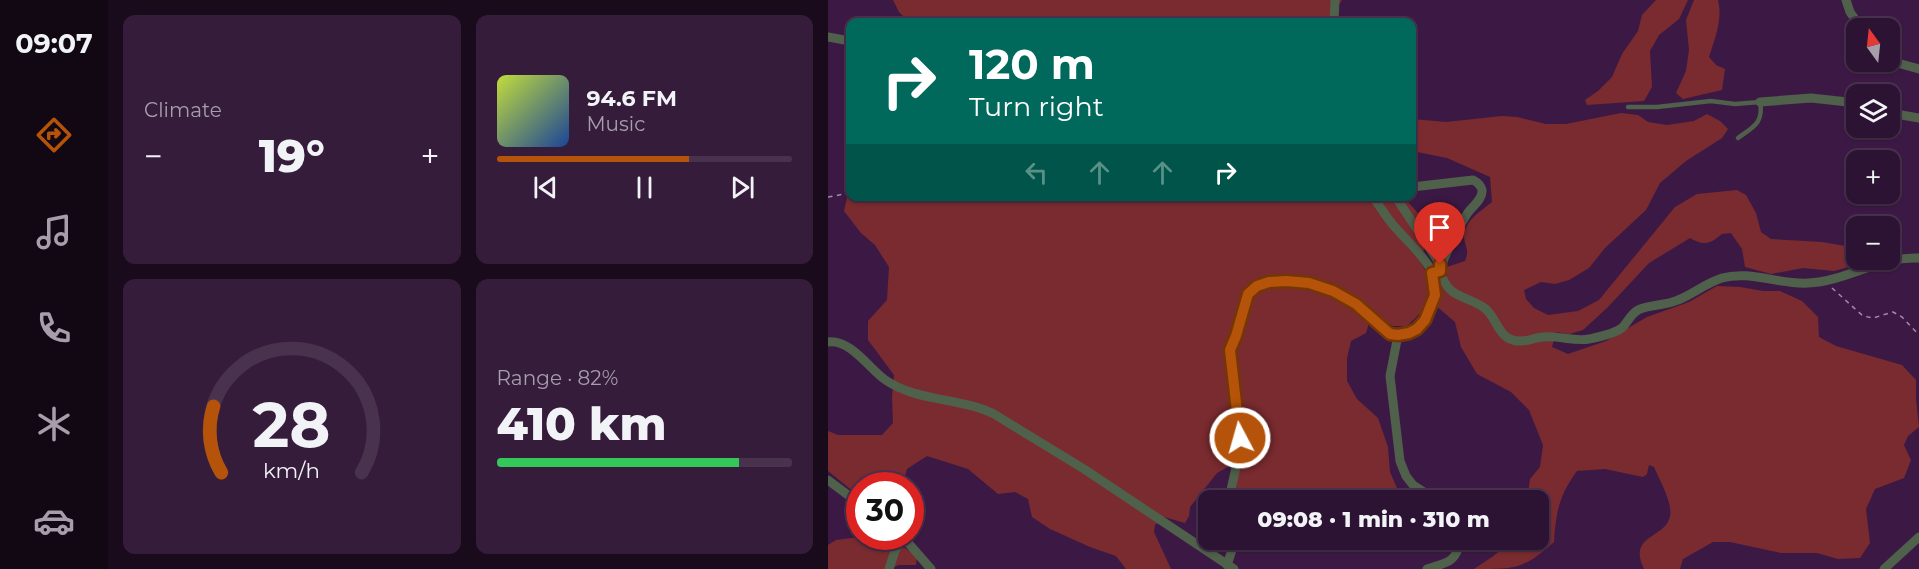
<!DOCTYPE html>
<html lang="en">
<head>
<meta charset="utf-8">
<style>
  body { margin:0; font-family:Montserrat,sans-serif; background:#351c3b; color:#f1f3f6; height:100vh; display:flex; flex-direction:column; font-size:22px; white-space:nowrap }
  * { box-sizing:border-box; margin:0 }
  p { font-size:20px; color:#a79eac }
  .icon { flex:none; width:33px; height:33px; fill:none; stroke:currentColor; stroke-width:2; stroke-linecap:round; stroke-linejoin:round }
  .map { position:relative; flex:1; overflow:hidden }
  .details { display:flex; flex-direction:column; gap:15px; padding:15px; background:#190a1c; width:720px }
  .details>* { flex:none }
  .top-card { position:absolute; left:18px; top:18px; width:570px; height:183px; border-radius:12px; box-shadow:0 2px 4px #0004,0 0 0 2px #48324e; background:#00695c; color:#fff; overflow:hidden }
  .needle { width:39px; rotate:345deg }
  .buttons { position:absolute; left:1018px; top:18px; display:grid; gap:12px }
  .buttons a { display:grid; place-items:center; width:54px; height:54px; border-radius:12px; background:#2d1333; box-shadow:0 2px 4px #0004,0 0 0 2px #48324e; font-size:30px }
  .speed { position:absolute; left:18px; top:472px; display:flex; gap:12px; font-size:30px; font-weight:700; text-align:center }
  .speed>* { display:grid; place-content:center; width:78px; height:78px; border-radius:50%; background:#2d1333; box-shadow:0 2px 4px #0004,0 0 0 2px #48324e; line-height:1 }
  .speed .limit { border:9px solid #d22; background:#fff; color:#111 }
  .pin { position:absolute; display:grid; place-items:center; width:51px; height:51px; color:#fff; margin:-62px -26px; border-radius:50% 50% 50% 0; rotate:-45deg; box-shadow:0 0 6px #0007 }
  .pin .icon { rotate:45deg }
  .me { position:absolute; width:66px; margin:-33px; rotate:354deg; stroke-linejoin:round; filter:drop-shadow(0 0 4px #0008) }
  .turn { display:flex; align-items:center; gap:21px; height:126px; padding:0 24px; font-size:27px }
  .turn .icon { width:78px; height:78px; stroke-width:2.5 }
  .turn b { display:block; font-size:42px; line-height:51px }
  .lanes { display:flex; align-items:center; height:57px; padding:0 24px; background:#0003; justify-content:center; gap:30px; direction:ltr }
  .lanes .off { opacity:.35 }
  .big { font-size:45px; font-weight:800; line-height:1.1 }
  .details .widget { flex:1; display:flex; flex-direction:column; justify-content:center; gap:9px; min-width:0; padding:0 21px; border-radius:12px; background:#351c3b }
  .details .dial { align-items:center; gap:0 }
  .dial svg { height:156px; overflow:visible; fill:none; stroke:#48324e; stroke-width:7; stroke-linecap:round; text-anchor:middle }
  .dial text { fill:#f1f3f6; stroke:none }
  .song { display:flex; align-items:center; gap:18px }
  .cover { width:72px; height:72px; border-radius:9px; background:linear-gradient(135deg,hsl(70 70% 55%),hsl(220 70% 35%)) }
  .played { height:6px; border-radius:3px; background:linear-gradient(90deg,#b45309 65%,#48324e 65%) }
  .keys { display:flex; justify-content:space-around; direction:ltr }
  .heat { display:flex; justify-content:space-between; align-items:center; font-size:33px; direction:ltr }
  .charge { height:9px; border-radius:4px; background:linear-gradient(90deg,#34c759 82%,#48324e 0) }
  .details .tiles { flex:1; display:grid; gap:15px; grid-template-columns:repeat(2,1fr) }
  .trip { position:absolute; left:370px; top:490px; width:351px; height:60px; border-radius:12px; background:#2d1333; box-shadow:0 2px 4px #0004,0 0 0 2px #48324e; font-weight:800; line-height:60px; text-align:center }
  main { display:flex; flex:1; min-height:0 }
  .tabs { display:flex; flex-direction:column; width:108px; justify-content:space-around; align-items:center; background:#120814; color:#a79eac }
  .tabs .icon { width:42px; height:42px }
  .tabs .active { color:#b45309 }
  .tabs b { font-size:27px; color:#f1f3f6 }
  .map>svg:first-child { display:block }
  .green { fill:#7a2b2f }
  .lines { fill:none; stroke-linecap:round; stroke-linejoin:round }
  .path { stroke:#a08ba5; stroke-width:1.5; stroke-dasharray:4.5 4.5; stroke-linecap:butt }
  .service { stroke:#4f604b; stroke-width:4.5 }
  .minor { stroke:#4f604b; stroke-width:9 }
  .route-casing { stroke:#753606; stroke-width:15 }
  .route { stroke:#b45309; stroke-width:10 }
</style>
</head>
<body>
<main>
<nav class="tabs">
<b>09:07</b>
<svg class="icon active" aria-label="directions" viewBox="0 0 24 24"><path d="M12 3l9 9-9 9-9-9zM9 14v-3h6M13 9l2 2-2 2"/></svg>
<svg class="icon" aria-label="music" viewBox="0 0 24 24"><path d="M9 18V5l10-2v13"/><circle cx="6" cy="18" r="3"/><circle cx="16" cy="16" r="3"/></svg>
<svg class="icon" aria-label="phone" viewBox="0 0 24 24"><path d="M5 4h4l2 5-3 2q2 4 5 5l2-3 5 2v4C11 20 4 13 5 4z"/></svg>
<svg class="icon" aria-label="climate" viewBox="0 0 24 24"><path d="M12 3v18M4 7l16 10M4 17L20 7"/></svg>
<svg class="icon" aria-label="car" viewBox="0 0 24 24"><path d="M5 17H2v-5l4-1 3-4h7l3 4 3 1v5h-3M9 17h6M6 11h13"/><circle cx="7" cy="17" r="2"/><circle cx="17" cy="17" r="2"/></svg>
</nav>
<section class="details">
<div class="tiles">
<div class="widget"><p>Climate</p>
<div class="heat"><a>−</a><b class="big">19°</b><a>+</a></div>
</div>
<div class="widget">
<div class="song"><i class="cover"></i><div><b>94.6 FM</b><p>Music</p></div></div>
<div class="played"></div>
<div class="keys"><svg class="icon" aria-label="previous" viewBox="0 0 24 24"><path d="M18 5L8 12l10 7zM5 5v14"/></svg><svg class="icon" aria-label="pause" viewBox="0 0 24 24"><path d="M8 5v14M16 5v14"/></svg><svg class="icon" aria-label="next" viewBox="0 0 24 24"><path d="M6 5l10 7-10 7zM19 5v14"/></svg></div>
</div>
<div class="widget dial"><svg viewBox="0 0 100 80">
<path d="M14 69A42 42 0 1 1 86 69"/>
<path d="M14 69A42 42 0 0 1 10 35" stroke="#b45309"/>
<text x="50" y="56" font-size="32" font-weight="700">28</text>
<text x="50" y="72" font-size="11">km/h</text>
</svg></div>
<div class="widget"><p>Range · 82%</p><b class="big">410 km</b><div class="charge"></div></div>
</div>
</section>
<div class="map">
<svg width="1091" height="569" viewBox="0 0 1091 569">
  <rect width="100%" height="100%" fill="#3c1944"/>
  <!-- green -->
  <g class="green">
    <polygon points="65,0 514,0 502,18 501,22 81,22 71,12"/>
    <polygon points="828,0 860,0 851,19 831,35 822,51 824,87 816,101 759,105 757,100 770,91 784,77 794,54 810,31 814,15"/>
    <path d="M866,0H890C895,19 887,38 881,57L888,65L897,69L894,90L855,99L848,93L858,71L861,50L858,20Z"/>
    <path d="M793,113L810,115L820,122L839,125L866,121L879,114L892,121L900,129L894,138L858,161L832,183L818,210L777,248L761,268L741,280L727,284L713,282L696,290L698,299L706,308L720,315L750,311L771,300L847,207L869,194L909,190L918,195L928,213L933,232L943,239L994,242L1029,248V260H1046L1006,271L975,268L943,274L917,267L914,249L903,233L894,234C882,244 876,246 862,238L821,263L779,308L755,330L741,334L728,332L724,347L740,354L778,341L819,317L861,302L889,286L912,287L935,291H952L974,301L990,317L991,337L1008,346L1074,365L1088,380V399L1091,427L1080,436L1076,445L1083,460L1076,478L1047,489L1038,509L1042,543L1032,558L1010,559L989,553H953L902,542H885L855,559L852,569H816C799,534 838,539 842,516C845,503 831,479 826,467L821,465L819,474L815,477L777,469L749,471C731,496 728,511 726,542C696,569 688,569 646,569L664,557L685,540H711V501H699L702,479L712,467L715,445L701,410L683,392L649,374L633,347L627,322L607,305L612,286L619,278V267L637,261C642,248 637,248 636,237C636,221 653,211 664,202L662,177L619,158L584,151V119L618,122L674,116L689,117L718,124H738Z"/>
    <path d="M22,196L561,197L568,205L580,202L597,221L603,237L591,259C609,290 606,302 579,326H565L551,317L542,319L538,333L523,341L519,358V381L529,399L550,418L560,447L562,472L569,488L580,501H410L405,464L389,473L362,507L361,516L357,523L336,517L327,525L326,532L343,569H298L288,556L262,547L222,529L204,517L200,499L187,492L170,494L140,469L99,456L79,469L74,486H32L31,496L0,471V431L10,435H54L65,423L64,397L66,375L40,340V321L59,300L61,267L47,245L33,233L16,211L19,198Z"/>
    <polygon points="32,537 77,548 89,557 88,565 71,565 60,569 0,569 0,545 8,540"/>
  </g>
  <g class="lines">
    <!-- path -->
    <g class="path">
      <polyline points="0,197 22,193"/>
      <polyline points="1004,288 1035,316 1045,318 1065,312 1074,317 1091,335"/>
    </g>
    <!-- service -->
    <path class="service" d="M800,107H829L883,101L907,104L932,102C936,123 925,127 910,138"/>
    <!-- minor -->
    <g class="minor">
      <polyline points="1018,0 1022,12 1033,28"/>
      <polyline points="506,22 507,0"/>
      <polyline points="0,37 22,41"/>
      <polyline points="1062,57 1073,64 1091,69"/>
      <polyline points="932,102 983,98 1029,103"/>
      <polyline points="1062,113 1091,118"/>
      <path d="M584,187L645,180C649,182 653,186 654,190C655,200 643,207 639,214C633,223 613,262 612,271"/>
      <polyline points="567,196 612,264"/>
      <path d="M604,273L612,271C620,298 634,294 655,307C667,314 668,331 680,338C693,345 703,338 715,337C731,335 746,342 761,339C771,337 787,334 795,327C800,321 803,314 810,310C822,304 837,306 850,300C865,294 878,283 894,278C922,270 952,285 980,283C1019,281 1052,256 1091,258"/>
      <polyline points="570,335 562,376 572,461 578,476 585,485 610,501"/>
      <path d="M0,342C22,339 40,367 56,379C88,402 131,397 166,414L256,469L406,569"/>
      <polyline points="0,480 32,504"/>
      <path d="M401,501C404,480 412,459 412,438C412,417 407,395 405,375C404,368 401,359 402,352C403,346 411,326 413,318C415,310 417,298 422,292C444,265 505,289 528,304C539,312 551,329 563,334C572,338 585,333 592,326C629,281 594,258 566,226C558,217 552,206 544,196"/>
      <polyline points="75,537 103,569"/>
      <polyline points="399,565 404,550 403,540"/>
      <polyline points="61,569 67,551 75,537"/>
      <path d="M599,569C619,562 627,564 633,540"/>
      <polyline points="1056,569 1091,537"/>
    </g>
  </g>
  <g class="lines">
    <defs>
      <polyline id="route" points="412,438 402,350 408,336 420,294 429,286 441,282 458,281 481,283 505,291 528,304 562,334 570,335 581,333 589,329 597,320 607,295 604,273 612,271 612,264"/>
    </defs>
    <!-- route casing -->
    <use href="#route" class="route-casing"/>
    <!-- route -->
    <use href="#route" class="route"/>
  </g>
</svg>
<div class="buttons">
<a><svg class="needle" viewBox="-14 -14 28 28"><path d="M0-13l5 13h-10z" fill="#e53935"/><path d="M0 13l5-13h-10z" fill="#a79eac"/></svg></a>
<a><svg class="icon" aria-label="layers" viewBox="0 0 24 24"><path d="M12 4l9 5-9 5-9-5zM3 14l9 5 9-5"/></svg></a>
<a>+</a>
<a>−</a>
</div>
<div class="speed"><div class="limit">30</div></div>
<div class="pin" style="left:612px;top:264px;background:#d93025"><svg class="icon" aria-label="arrive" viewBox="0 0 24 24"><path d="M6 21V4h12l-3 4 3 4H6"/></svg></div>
<svg class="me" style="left:412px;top:438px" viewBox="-20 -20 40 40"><circle r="17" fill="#b45309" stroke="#fff" stroke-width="3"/><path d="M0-11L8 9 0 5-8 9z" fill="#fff"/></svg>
<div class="trip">09:08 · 1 min · 310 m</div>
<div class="top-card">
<div class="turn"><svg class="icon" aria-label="right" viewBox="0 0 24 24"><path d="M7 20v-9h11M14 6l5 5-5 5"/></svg><div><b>120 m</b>Turn right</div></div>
<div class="lanes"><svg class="icon off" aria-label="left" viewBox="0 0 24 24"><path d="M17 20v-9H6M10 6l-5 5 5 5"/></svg><svg class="icon off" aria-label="ahead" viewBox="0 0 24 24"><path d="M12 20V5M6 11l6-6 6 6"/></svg><svg class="icon off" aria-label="ahead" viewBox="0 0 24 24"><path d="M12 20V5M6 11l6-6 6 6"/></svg><svg class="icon" aria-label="right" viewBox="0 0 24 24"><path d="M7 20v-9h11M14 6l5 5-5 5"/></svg></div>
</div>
</div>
</main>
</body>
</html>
